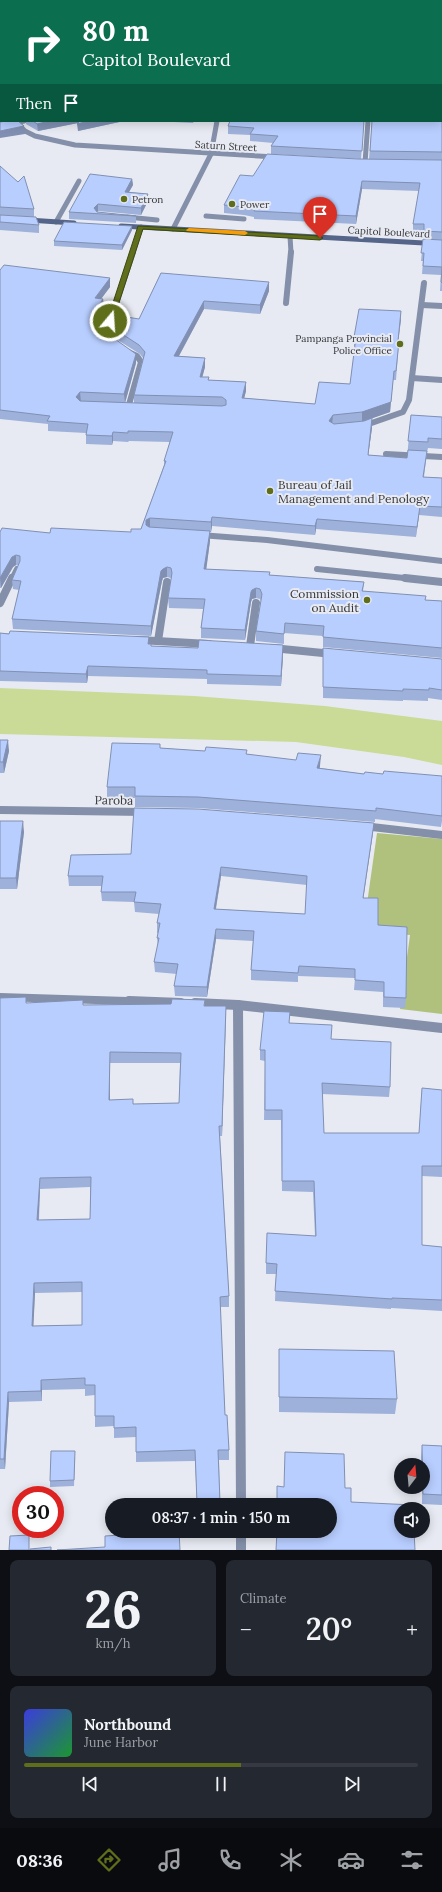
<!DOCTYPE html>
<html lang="en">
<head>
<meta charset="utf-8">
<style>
  body { margin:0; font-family:Lora,serif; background:#242831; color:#f1f3f6; height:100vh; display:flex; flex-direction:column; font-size:15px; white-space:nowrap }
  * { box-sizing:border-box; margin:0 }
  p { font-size:13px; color:#9ea1a6 }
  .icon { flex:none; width:22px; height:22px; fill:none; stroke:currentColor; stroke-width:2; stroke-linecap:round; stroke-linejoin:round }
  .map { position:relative; height:1550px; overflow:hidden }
  .drawer { display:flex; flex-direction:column; gap:10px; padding:10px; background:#0d0f14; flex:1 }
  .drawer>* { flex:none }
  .banner { position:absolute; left:0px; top:0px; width:442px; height:122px; box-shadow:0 2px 10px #0003; background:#0b6e4f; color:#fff; overflow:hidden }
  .needle { width:26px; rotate:16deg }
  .fabs { position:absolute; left:394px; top:1458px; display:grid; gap:8px }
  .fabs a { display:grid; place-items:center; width:36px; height:36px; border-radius:50%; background:#171b24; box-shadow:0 2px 10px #0003; font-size:20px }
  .speed { position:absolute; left:12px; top:1486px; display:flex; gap:8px; font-size:20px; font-weight:700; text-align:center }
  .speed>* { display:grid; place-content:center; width:52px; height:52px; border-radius:50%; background:#171b24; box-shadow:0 2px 10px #0003; line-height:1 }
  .speed .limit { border:6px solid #d22; background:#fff; color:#111 }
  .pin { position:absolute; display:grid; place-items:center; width:34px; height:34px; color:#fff; margin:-41px -17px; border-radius:50% 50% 50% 0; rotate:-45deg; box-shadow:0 0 4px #0007 }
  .pin .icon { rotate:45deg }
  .me { position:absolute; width:44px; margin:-22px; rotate:18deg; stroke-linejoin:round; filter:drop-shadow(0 0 3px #0008) }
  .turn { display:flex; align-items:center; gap:14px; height:84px; padding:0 16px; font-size:18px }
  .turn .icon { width:52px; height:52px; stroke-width:2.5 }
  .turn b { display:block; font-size:28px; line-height:34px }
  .then { display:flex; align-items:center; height:38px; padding:0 16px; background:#0003; gap:8px; font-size:15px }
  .big { font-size:30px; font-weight:600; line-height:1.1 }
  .drawer .card { flex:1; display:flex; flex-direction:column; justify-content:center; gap:6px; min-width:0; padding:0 14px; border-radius:8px; background:#242831 }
  .drawer .dial { align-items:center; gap:0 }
  .dial b { font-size:52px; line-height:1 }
  .song { display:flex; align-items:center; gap:12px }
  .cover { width:48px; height:48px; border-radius:6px; background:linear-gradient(135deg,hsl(240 70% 55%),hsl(130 70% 35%)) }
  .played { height:4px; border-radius:2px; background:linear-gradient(90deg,#5e6e1a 55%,#363941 55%) }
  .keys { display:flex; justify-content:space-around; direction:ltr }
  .heat { display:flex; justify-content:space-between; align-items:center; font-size:22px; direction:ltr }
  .drawer .tiles { flex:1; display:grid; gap:10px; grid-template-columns:1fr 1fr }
  .card:last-child { grid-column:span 2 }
  .trip { position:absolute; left:105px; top:1498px; width:232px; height:40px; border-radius:20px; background:#171b24; box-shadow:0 2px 10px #0003; font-weight:600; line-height:40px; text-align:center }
  .tabs { display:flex; height:64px; justify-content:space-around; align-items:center; background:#090b0e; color:#9ea1a6 }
  .tabs .icon { width:28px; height:28px }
  .tabs .current { color:#5e6e1a }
  .tabs b { font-size:18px; color:#f1f3f6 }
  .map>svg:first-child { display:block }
  .forest { fill:#b0c17e }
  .water { fill:#c9db97 }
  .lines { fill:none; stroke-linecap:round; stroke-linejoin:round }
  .service-far2 { stroke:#8490aa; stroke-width:5 }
  .service-far1 { stroke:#8490aa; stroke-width:6 }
  .service { stroke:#8490aa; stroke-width:8 }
  .minor-far3 { stroke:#8490aa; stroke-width:5 }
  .minor-far2 { stroke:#8490aa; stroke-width:6 }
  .minor-far1 { stroke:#8490aa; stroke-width:8 }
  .minor { stroke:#8490aa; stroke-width:10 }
  .tertiary { stroke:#8490aa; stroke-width:8 }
  .secondary { stroke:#556489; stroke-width:5 }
  .wall { fill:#9eb1db; fill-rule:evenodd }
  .shaded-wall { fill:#8190b2 }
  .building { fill:#b8ceff; stroke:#8190b2; fill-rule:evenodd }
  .route { fill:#5e6e1a; stroke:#3d4811 }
  .slow { fill:#f59e0b }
  .poi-dot { fill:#5e6e1a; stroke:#e7eaf2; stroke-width:1.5 }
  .labels { text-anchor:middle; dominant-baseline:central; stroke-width:4; stroke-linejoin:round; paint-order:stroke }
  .far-street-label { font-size:10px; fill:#37383b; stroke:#e7eaf2 }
  .far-poi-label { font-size:10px; fill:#37383b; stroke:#e7eaf2; text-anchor:start }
  .poi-label { font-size:12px; fill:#37383b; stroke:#e7eaf2; text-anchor:start }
  .street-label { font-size:12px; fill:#37383b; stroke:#e7eaf2 }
</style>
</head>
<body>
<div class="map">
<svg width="442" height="1550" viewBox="0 0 442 1550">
  <rect width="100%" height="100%" fill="#e7eaf2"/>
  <!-- forest -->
  <polygon class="forest" points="377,833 442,839 442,1014 400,1009 410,935 363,932"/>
  <!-- water -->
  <polygon class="water" points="0,688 194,696 325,706 442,721 442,765 404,757 296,742 0,734"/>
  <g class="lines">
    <!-- service-far2 -->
    <g class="service-far2">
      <polyline points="206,216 244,219"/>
      <polyline points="127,217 157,220"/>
      <polyline points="56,222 79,181"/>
      <polyline points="290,236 291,253"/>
    </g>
    <!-- service-far1 -->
    <g class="service-far1">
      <polyline points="286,303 291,252"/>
      <polyline points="422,305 442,306"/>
      <polyline points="412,378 442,380"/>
      <polyline points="363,426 403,412 409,400 424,283"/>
      <polyline points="386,454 442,457"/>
      <polyline points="200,535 267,540 442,561"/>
      <polyline points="317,569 414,579"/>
    </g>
    <!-- service -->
    <g class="service">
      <polyline points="405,578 442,582"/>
      <polyline points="250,646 256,603"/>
    </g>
    <!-- minor-far3 -->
    <g class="minor-far3">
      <polyline points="15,121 25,131 35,136 75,145 275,157"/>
      <polyline points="0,126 24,121"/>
      <polyline points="365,163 368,121"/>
      <polyline points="173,229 211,154 217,121"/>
      <polyline points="133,253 141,227"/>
    </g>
    <!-- minor-far2 -->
    <g class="minor-far2">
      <polyline points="109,342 106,334 133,252"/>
      <polyline points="122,407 128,408 141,362 137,356 126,351"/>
      <polyline points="12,579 17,569"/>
    </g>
    <!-- minor-far1 -->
    <g class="minor-far1">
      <polyline points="0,603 12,578"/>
      <polyline points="158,641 167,582"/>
      <polyline points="0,810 144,812"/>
      <polyline points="363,826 442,835"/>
      <polyline points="0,997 159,1002"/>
    </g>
    <!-- minor -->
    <g class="minor">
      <polyline points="129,1001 181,1003"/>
      <polyline points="195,1003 238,1005 442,1028"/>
      <polyline points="238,1005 241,1505"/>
      <polyline points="241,1531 241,1550"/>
    </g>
    <!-- tertiary -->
    <g class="tertiary">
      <polyline points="139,640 209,644"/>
      <polyline points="272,648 333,654"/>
    </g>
    <!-- secondary -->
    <g class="secondary">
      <polyline points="28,220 74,223"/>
      <polyline points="121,226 442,244"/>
    </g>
  </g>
  <!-- wall -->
  <g class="wall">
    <polygon points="425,0 442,0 442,10 441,10 441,1 427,1"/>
    <polygon points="442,18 442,160 369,159 372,121"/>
    <polygon points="26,121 124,121 78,131 78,123 38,131 26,124"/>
    <polygon points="155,121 194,121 193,123"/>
    <polygon points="364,121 361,159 271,154 271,146 273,143 250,141 250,135 228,134 228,126"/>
    <polygon points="358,159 442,160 442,291 440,291 441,275 422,274 423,261 421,261 424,232 413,232 413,224 419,191 362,189 356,224 254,219 254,217 244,215 224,213 224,205 253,176"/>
    <polygon points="0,166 34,209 34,217 0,215"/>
    <polygon points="132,179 133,185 129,192 148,194 148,201 141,215 98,211 97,212 136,216 136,223 69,219 69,212"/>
    <polygon points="0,215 39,225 39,233 0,230"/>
    <polygon points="132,230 122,250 54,246 54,241"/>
    <polygon points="0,270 110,278 110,287 101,299 103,299 104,308 100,313 105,314 105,323 103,329 105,332 136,363 125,403 134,403 134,395 143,358 140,354 116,339 111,333 111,324 139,319 161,273 269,291 260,314 204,309 179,356 205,358 205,367 202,377 209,380 246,382 246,391 244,398 315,404 350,384 355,346 354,346 354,337 401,311 398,341 399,341 396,380 393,380 390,412 363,421 372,428 368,455 407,458 411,415 442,417 442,449 428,448 427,452 424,477 442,478 442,517 419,515 416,537 316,529 315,535 212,526 211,532 210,532 210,541 206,569 270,572 269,575 364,582 363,591 425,600 442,601 442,658 323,647 323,636 284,633 284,644 256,641 256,631 261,601 260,599 256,598 252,599 251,602 245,640 201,638 201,628 203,609 169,608 168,598 171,579 171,578 167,577 163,578 162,581 151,636 13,629 12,619 19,590 13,589 12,580 18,565 16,565 13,567 1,588 0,588 0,532 50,533 131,532 141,529 164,465 164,461 170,442 129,441 128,442 113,441 112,445 86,444 86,433 48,431 48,424 0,419"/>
    <polygon points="0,633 149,644 151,646 283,655 281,686 207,684 207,679 88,676 87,683 0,681"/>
    <polygon points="323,648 442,659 442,700 428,698 428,701 403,700 403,701 323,698"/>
    <polygon points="0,740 9,751 4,773 0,773"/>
    <polygon points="160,744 160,748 247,754 320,766 320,768 364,774 442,776 442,821 441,827 375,819 375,822 198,808 135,807 135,798 107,797 107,787"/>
    <polygon points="0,821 24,832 17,889 0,889"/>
    <path d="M373,832L363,898L378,925L406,998L405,1008L383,1007V992L354,990L355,978L298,976V982L251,980V970L253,941L216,939L207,997L175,996L174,986L177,974L155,972L154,962L158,946L157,938L158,933H157V923L159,914L135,912L134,902L102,901L101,892L102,886H69L68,876L131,854ZM221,876L307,885L305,914L216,909Z"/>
    <path d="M0,998L27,1003L83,1005L171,1004L205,1000V1006H226L222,1136H220L229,1296V1307H220L225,1415L229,1450V1460H219L220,1505H197L195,1461L136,1462V1437L114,1438V1426L95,1427V1395L85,1396V1389L42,1390V1401L9,1402L5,1469H0ZM110,1063H180L179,1103L133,1104L110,1100ZM90,1187V1219L39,1220L40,1189ZM82,1292V1325L33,1326L35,1293Z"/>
    <polygon points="290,1023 331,1039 390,1087 389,1097 322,1094 324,1133 419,1133 422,1088 442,1090 442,1177 422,1176 422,1245 442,1247 442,1311 391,1308 391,1309 275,1301 276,1274 266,1274 266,1263 315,1236 313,1192 282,1191 281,1120 264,1120 265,1061 260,1060 260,1050"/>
    <polygon points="279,1349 397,1399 395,1414 279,1412"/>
    <polygon points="422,1445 442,1446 442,1445 442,1505 422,1504 422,1487 423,1487 423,1465 421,1465 421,1456"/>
    <polygon points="75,1457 74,1486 50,1487 50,1481"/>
  </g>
  <!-- shaded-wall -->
  <g class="shaded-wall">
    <polygon points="0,114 1,114 1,121 3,121 0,122"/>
    <polygon points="50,121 88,121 38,131 37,124"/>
    <polygon points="89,121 124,121 78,131 77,124"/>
    <polygon points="24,126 25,134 0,138 0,131"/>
    <polygon points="132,179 133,185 125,199 125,192"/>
    <polygon points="362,181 362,189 356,224 356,216"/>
    <polygon points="148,194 148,201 141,215 141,208"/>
    <polygon points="98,204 98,211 96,213 94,208"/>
    <polygon points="132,226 132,230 122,250 122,245"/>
    <polygon points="110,278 110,287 95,307 95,298"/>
    <polygon points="269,282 269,291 260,314 260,305"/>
    <polygon points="103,299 104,308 94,321 94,313"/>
    <polygon points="204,301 204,309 174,365 174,356"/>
    <polygon points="401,311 401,320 397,350 398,341"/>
    <polygon points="105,314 105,323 102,334 101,326"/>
    <polygon points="136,354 136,363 125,403 124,394"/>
    <polygon points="205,358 205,367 200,386 200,377"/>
    <polygon points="394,371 390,412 362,422 362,412"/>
    <polygon points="246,382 246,391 242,407 242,398"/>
    <polygon points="80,392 81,402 76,397"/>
    <polygon points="333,415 332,425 329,421"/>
    <polygon points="372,418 372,428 367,464 368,455"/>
    <polygon points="113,432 113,441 112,445 112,436"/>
    <polygon points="420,506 419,515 416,537 417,527"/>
    <polygon points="212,517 212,526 211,532 211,522"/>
    <polygon points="150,518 150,528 146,530 146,520"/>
    <polygon points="317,519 316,529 315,535 315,526"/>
    <polygon points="210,531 210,541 205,579 204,569"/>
    <polygon points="16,555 16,565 13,567 1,588 0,578 12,557"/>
    <polygon points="167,567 167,577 163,578 162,581 151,636 151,626 161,571 163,569"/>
    <polygon points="256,588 256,598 252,599 251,602 245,640 245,630 251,592 252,590"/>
    <polygon points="283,645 283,655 281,686 281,676"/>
    <polygon points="88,666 88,676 87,683 86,674"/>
    <polygon points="8,740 9,751 4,773 3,762"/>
    <polygon points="321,755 320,766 317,778 317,768"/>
    <polygon points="23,821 24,832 17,889 16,878"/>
    <polygon points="374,823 373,832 362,907 363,898"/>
    <polygon points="221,867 221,876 214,919 214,909"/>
    <polygon points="216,929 216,939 207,997 207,987"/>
    <polygon points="226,1006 226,1016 222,1136 222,1126"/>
    <polygon points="110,1052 110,1110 109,1100"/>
    <polygon points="40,1178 40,1189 38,1230 37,1220"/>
    <polygon points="34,1283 35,1293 33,1336 32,1326"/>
    <polygon points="41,1380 42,1390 42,1401 41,1391"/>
    <polygon points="8,1392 9,1402 5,1469 4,1459"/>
  </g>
  <!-- building -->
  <g class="building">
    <polygon points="0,0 318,0 319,1 1,1 1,114 0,114"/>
    <polygon points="436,0 442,0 442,3 441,3 441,1 438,1"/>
    <polygon points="441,18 442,18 442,152 370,151 372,121 441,121"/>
    <polygon points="7,121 18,121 24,126 0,131 0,122"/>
    <polygon points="33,121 50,121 37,124"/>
    <polygon points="80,121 89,121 77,124"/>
    <polygon points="230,121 364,121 362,151 271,146 278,136 250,134 254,128 228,126"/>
    <polygon points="267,154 358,159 442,160 442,232 424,231 424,224 413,224 420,183 362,181 356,216 254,211 255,209 244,207 224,205 240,175 253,176"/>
    <polygon points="0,166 18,182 24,176 34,209 0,207"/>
    <polygon points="90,174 132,179 125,192 148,194 141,208 98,204 94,208 97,212 136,216 69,212"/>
    <polygon points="0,215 36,217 39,225 0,222"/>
    <polygon points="64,222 132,226 122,245 54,241"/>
    <polygon points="423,239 442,240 442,283 441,282 442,267 423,266 424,253 421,253"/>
    <polygon points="4,265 110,278 95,298 103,299 94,313 105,314 101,326 105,332 136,354 124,394 80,392 76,397 80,401 222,406 226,405 226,400 222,397 134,395 145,352 139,345 116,330 111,324 114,315 139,319 161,273 269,282 260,305 204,301 174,356 205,358 200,377 209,377 208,380 246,382 242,398 315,404 319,382 350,384 356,337 354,337 359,309 401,311 398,341 399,341 396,371 394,371 391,402 362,412 333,415 329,421 334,424 364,421 372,418 368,455 407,458 408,450 427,451 423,477 442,478 442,507 420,506 417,527 317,519 315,526 212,517 211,522 150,518 146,520 146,525 149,527 210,531 204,569 270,572 269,575 364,582 362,591 426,596 425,600 442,601 442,648 323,637 324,626 285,623 284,634 256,631 262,594 260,589 256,588 252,590 251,592 245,630 201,628 205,599 168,598 172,573 171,568 167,567 163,569 161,571 151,626 12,619 21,581 12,580 20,561 20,556 16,555 12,557 0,578 0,532 2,528 50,533 51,528 131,532 131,529 141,529 166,461 164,461 173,432 128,431 128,433 113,432 112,436 86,435 88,424 47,421 50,416 0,410 0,270"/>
    <polygon points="411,415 442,417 442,439 428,438 428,442 408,441"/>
    <polygon points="10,631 149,637 148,644 151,644 151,646 198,648 199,640 283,645 281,676 207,674 207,670 88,666 86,674 0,671 0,633 9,634"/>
    <polygon points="323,648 442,659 442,690 429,688 429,690 403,689 403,691 323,687"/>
    <polygon points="0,740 8,740 3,762 0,762"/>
    <polygon points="112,743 160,744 160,748 205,751 206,747 247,750 246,754 296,760 298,753 321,755 317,768 364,774 365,772 383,774 384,771 442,776 442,816 376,808 376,811 198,797 135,796 135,787 107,787"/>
    <path d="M134,808L198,809L374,823L363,898H378V925L407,927L406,998L384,997V982L355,980V969L299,966L298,973L251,970L254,931L216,929L207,987L174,986L178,964L154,962L159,938H157L160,923H157L161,904L134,902L136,892H101L103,876H68L71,855L131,854ZM221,867L307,876L305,914L214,909Z"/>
    <polygon points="0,821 23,821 16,878 0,878"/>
    <path d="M26,997V1003L83,1000V1005L171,1004L172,999L205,1000L204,1006H226L222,1126H219L229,1296L220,1297L225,1415H227L229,1450H218L220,1502L197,1503L195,1450L136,1452V1427L114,1428V1416H95V1385H85V1378L41,1380V1391L8,1392L4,1459H0V998ZM110,1052L181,1053L179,1103L133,1104V1099L109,1100ZM91,1177L90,1219L37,1220L40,1178ZM82,1282V1325L32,1326L34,1283Z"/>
    <polygon points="264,1011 290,1012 289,1023 332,1025 331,1039 391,1042 390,1087 322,1083 324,1133 419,1133 422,1088 442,1090 442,1166 422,1166 422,1245 442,1247 442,1300 392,1298 392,1299 275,1291 277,1264 266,1263 267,1233 316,1236 314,1181 282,1181 282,1110 265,1110 265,1050 260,1050"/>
    <polygon points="279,1349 394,1351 397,1399 279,1397"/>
    <polygon points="422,1445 442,1446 442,1495 423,1494"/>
    <polygon points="51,1451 75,1451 74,1480 50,1481"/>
    <polygon points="285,1452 344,1454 345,1488 351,1488 351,1502 413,1505 413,1509 401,1509 401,1531 414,1531 415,1550 276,1550 277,1531 330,1531 330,1505 277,1505 277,1486 284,1487"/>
    <polygon points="179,1531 180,1550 57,1550 105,1547 105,1536"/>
    <polygon points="29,1535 29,1550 9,1550 10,1536"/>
    <polygon points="51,1547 51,1550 30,1550 30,1549"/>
  </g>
  <!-- route -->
  <polygon class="route" points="138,226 320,236 323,238 320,240 143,229 113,321 108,322 107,321"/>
  <!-- slow -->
  <polygon class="slow" points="189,228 245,231 248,233 245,235 187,231 186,230"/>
  <!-- markers -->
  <g class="poi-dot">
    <circle cx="124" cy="199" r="4"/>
    <circle cx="232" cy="204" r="4"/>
    <circle cx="400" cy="344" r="4"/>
    <circle cx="270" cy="491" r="4"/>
    <circle cx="367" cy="600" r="4"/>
  </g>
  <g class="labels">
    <!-- far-street labels -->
    <g class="far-street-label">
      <text transform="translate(226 146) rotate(3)">Saturn Street</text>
      <text transform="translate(389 232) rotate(3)">Capitol Boulevard</text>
    </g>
    <!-- far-poi labels -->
    <g class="far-poi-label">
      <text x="132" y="199">Petron</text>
      <text x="240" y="204">Power</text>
      <text x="392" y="338" text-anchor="end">Pampanga Provincial<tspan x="392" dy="12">Police Office</tspan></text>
    </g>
    <!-- poi labels -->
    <g class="poi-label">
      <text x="278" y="484">Bureau of Jail<tspan x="278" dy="14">Management and Penology</tspan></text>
      <text x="359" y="593" text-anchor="end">Commission<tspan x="359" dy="14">on Audit</tspan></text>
    </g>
    <!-- street labels -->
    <g class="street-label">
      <text transform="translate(114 800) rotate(1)">Paroba</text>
    </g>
  </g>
</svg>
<div class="fabs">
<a><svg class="needle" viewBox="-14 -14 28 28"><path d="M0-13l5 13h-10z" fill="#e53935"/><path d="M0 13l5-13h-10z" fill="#9ea1a6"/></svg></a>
<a><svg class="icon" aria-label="sound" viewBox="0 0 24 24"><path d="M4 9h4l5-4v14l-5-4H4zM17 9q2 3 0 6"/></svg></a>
</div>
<div class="speed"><div class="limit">30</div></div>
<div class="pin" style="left:320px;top:238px;background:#d93025"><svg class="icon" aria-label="arrive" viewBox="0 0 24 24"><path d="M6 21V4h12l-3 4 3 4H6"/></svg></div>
<svg class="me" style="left:110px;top:321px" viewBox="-20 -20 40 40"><circle r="17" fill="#5e6e1a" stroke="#fff" stroke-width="3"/><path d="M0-11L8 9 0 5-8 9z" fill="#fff"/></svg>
<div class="trip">08:37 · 1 min · 150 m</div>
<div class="banner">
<div class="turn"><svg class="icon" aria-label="right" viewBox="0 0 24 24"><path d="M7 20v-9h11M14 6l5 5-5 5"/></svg><div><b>80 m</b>Capitol Boulevard</div></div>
<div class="then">Then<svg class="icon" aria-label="arrive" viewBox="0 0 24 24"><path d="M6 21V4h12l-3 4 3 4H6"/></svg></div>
</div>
</div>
<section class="drawer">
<div class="tiles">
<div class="card dial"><b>26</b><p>km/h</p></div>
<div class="card"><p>Climate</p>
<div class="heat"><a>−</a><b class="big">20°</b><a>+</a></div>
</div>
<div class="card">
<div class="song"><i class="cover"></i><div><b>Northbound</b><p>June Harbor</p></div></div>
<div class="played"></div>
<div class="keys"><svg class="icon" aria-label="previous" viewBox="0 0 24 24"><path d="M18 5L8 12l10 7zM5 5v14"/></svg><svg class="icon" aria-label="pause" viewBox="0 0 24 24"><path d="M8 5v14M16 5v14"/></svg><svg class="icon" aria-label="next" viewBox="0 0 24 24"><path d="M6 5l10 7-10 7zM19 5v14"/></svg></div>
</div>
</div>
</section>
<nav class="tabs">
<b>08:36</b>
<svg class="icon current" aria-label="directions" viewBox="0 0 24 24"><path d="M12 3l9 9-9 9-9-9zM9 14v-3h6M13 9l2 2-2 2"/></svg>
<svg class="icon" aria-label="music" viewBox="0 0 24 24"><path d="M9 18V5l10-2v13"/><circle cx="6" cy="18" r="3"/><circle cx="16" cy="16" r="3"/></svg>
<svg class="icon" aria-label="phone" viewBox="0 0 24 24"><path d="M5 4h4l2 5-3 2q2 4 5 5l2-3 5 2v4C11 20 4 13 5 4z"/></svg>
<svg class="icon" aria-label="climate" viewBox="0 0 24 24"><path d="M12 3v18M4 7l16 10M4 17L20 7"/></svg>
<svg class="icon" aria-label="car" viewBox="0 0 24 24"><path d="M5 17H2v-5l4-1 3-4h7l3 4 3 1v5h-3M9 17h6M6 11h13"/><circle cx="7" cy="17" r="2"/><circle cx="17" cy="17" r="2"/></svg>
<svg class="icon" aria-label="filters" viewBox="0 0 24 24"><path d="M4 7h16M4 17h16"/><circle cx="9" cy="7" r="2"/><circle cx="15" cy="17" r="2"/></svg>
</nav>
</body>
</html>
